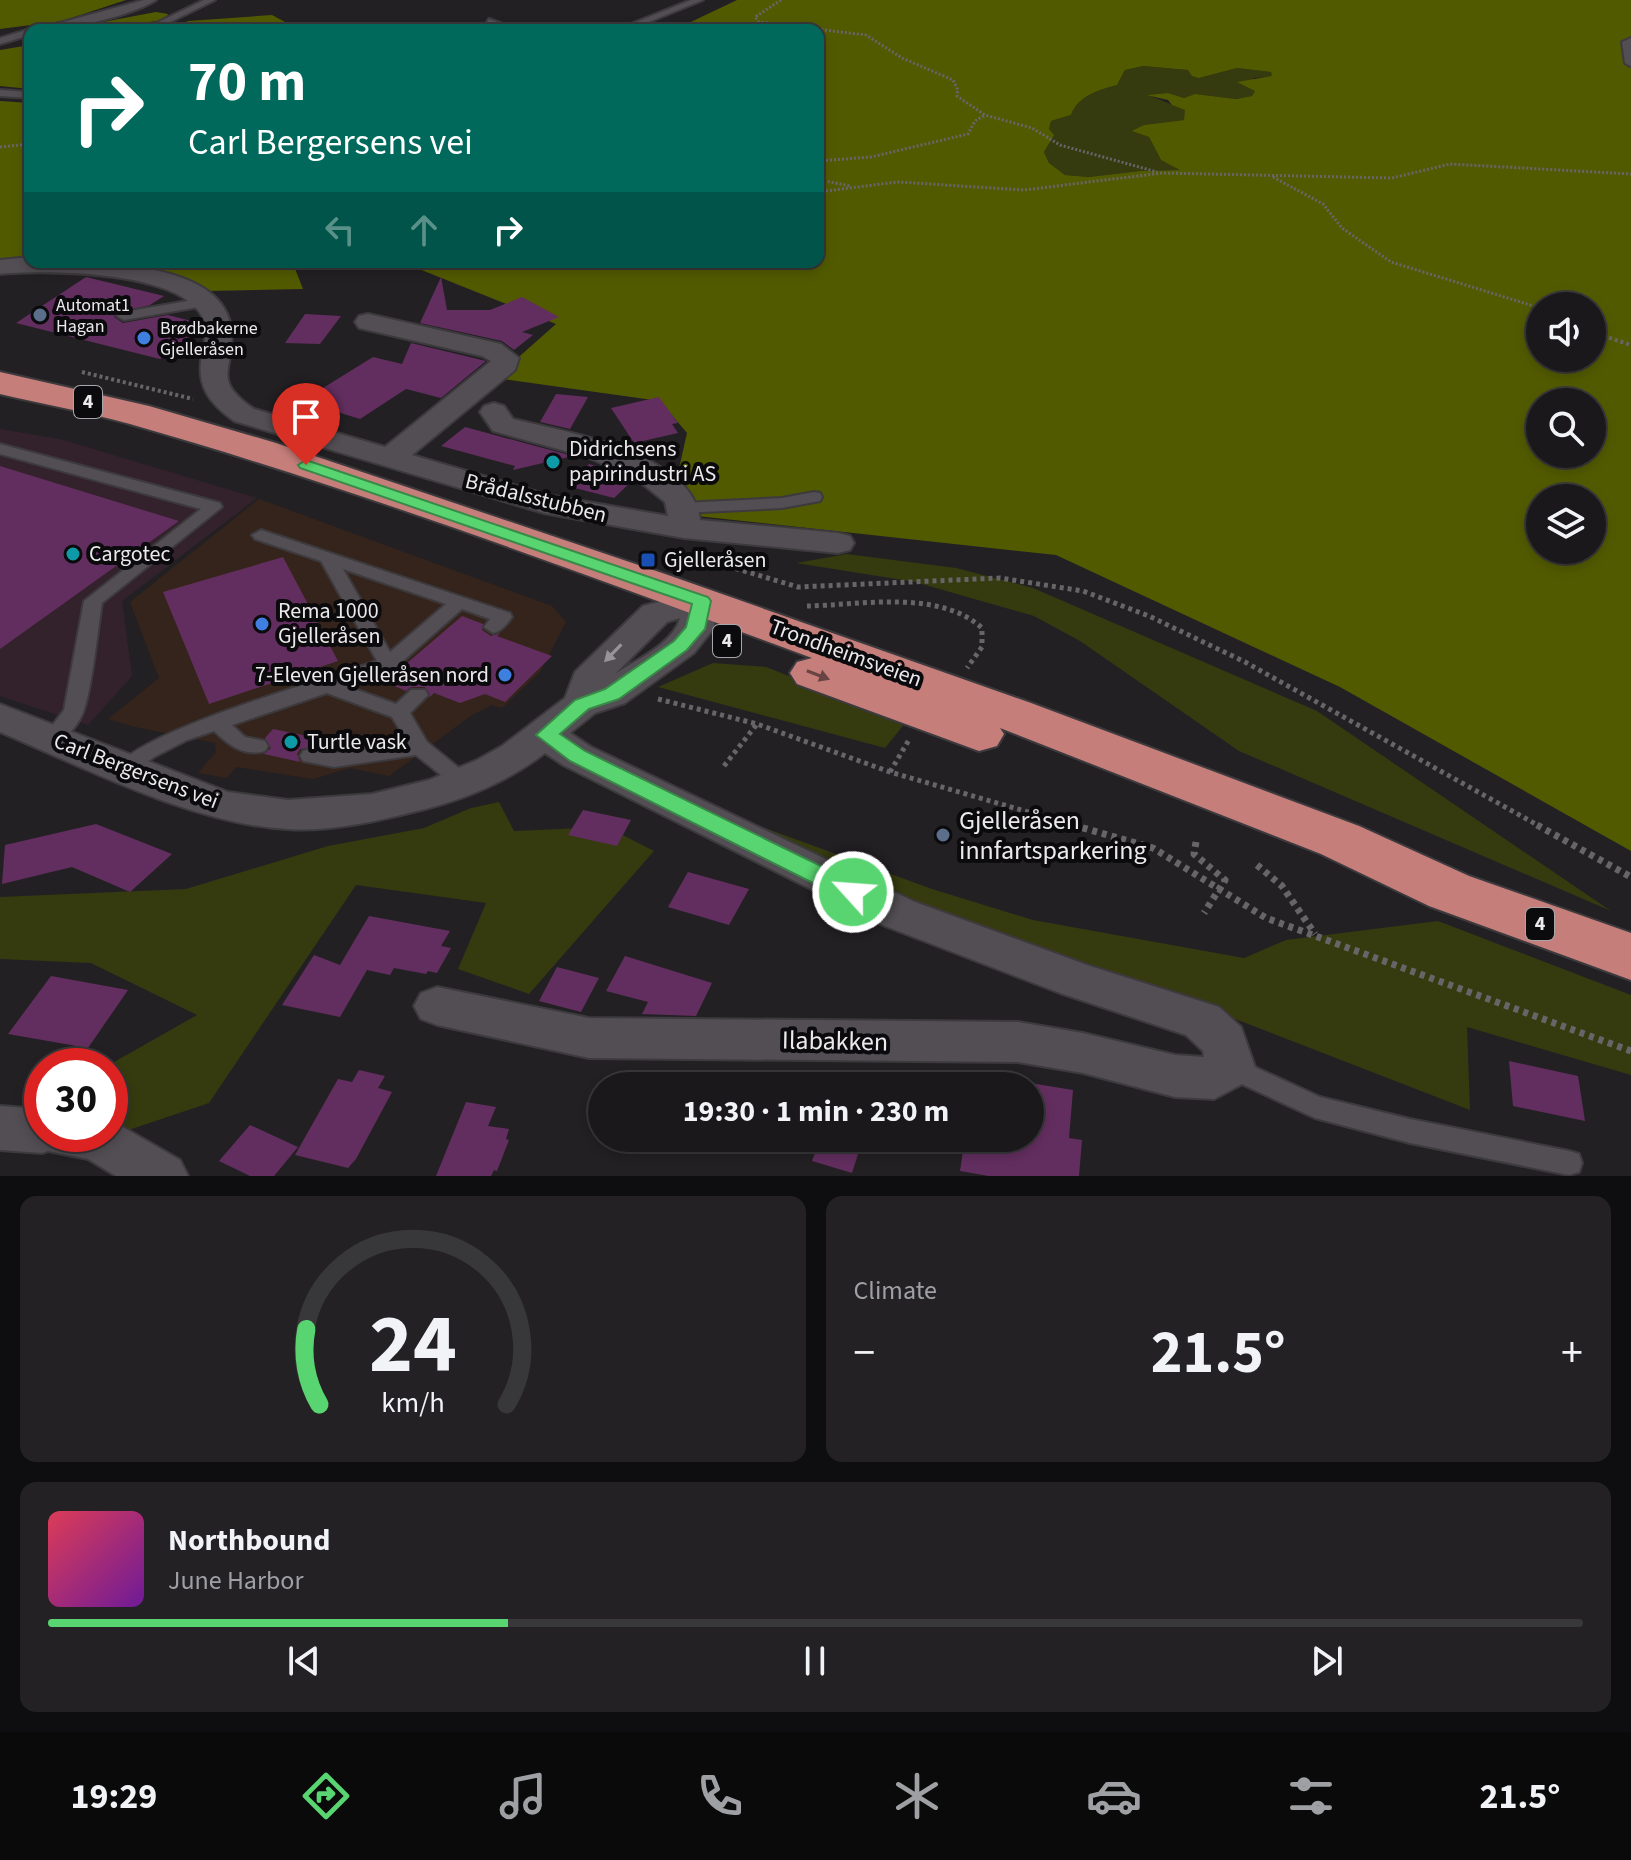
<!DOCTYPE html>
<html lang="en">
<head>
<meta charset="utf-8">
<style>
  body { margin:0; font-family:"Source Sans 3",sans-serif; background:#232124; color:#f1f3f6; height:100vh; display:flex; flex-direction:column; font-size:30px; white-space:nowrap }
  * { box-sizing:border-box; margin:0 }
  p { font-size:26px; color:#9fa0a3 }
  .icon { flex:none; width:44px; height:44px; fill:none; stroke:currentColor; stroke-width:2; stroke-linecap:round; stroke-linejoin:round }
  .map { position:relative; height:1176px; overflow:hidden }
  .drawer { display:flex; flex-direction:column; gap:20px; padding:20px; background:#0e0d0f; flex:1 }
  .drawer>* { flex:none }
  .guide { position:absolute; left:24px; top:24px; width:800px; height:244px; border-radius:16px; box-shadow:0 4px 12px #0003,0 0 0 2px #38373a; background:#00695c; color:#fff; overflow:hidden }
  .tools { position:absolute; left:1526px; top:292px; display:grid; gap:16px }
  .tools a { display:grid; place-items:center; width:80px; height:80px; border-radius:50%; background:#1a181b; box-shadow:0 4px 12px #0003,0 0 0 2px #38373a; font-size:40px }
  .speed { position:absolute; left:24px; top:1048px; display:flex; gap:16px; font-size:40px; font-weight:700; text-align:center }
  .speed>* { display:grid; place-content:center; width:104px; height:104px; border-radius:50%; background:#1a181b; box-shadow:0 4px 12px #0003,0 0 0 2px #38373a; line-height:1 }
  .speed .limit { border:12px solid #d22; background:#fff; color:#111 }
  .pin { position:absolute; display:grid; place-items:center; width:68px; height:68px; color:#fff; margin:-82px -34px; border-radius:50% 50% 50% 0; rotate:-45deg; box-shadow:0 0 8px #0007 }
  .pin .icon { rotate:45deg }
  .me { position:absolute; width:88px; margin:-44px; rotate:296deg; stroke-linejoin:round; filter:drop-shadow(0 0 6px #0008) }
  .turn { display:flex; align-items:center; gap:28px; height:168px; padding:0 32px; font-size:36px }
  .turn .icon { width:104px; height:104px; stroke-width:2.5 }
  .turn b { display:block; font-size:56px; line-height:68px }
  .lanes { display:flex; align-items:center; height:76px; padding:0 32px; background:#0003; justify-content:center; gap:40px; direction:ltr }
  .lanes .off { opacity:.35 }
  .big { font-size:60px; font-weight:700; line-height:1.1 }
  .drawer .card { flex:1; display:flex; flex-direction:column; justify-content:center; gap:12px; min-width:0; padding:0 28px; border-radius:16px; background:#232124 }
  .drawer .dial { align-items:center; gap:0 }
  .dial svg { height:208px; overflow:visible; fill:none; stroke:#38373a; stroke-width:7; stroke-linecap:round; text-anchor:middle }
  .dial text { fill:#f1f3f6; stroke:none }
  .song { display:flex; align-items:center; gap:24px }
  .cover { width:96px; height:96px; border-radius:12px; background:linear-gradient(135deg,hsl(350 70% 55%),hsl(280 70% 35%)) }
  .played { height:8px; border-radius:4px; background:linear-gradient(90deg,#58d570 30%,#38373a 30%) }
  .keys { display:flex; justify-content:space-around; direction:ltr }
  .heat { display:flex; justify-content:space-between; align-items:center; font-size:44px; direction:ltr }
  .drawer .tiles { flex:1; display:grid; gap:20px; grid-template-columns:1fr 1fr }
  .card:last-child { grid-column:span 2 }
  .trip { position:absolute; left:588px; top:1072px; width:456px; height:80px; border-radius:40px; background:#1a181b; box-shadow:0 4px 12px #0003,0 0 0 2px #38373a; font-weight:700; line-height:80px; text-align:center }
  .menu { display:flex; height:128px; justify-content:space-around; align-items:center; background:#0a0a0b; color:#9fa0a3 }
  .menu .icon { width:56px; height:56px }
  .menu .selected { color:#58d570 }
  .menu b { font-size:36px; color:#f1f3f6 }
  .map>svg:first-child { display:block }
  .commercial { fill:#35241b }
  .industrial { fill:#33222b }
  .green { fill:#353a0f }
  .forest { fill:#525a00; fill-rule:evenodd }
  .building { fill:#622e5f }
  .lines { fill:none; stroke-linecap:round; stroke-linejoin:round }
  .lane-casing { stroke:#3d3a3e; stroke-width:4 }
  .street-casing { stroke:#3d3a3e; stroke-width:4 }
  .highway-casing { stroke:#3d3a3e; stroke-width:4 }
  .path-far3 { stroke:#686569; stroke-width:3; stroke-dasharray:2 2; stroke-linecap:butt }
  .path-far2 { stroke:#686569; stroke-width:4; stroke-dasharray:3 3; stroke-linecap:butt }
  .path-far1 { stroke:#686569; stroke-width:5; stroke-dasharray:4 4; stroke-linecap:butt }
  .path { stroke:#686569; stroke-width:7; stroke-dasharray:5 5; stroke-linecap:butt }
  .lane { fill:#524e53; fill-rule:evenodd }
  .street { fill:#524e53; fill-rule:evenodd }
  .highway { fill:#c67e7a; fill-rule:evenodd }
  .oneway { fill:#979498 }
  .oneway2 { fill:#684443 }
  .route { fill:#58d570; stroke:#398a49; stroke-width:2 }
  .service-dot { fill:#5c6f8a; stroke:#0b0a0c; stroke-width:3 }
  .shop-dot { fill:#3f7fe0; stroke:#0b0a0c; stroke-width:3 }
  .culture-dot { fill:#0f9aa8; stroke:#0b0a0c; stroke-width:3 }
  .transit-dot { fill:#1a4fb4; stroke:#0b0a0c; stroke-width:3 }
  .labels { text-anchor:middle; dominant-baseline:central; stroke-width:8; stroke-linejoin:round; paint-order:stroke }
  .far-poi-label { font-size:18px; fill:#ece9ed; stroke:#0b0a0c; text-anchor:start }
  .shield { fill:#0b0a0c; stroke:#a8a6aa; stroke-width:2 }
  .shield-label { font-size:20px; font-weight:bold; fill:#ece9ed }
  .poi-label { font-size:22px; fill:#ece9ed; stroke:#0b0a0c; text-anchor:start }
  .street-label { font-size:22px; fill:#ece9ed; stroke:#0b0a0c }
  .near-poi-label { font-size:26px; fill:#ece9ed; stroke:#0b0a0c; text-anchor:start }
  .near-street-label { font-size:26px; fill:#ece9ed; stroke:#0b0a0c }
</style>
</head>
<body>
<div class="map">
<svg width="1631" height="1176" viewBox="0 0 1631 1176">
  <rect width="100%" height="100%" fill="#232024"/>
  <!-- commercial -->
  <polygon class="commercial" points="259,499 552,606 566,622 540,672 502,708 492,705 472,715 389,776 350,768 313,779 236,767 227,778 198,773 216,752 215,743 135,727 108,719 159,678 130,602"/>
  <!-- industrial -->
  <polygon class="industrial" points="0,429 60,439 257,498 122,601 132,676 88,725 0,696"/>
  <!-- green -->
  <g class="green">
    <path d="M1143,66L1188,70L1199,78L1237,68L1271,72L1273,77L1253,78L1255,91L1252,96L1236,99L1195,94L1184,98L1168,93L1147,95C1160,99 1172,105 1186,110L1184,120L1145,125L1134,131L1149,137L1161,160L1183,170L1140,171L1089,177L1065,175L1049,163L1044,152L1053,135L1049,129L1051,121L1071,115C1078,96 1098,90 1117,85L1125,70Z"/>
    <polygon points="847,554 956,568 1033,588 1317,711 1611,911 1239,751 1080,641 1034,616 915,582 796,563"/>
    <polygon points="713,663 766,667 906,722 885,748 658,687"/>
    <polygon points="499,802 514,831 607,827 654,851 529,994 458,969 486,903 356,885 209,1103 87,1144 110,1134 110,1066 107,1066 197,1015 91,963 0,959 0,897 186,889 328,846 424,828 471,808"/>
    <polygon points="751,823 932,889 1033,920 1244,958 1286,940 1438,921 1631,995 1631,1075 1467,1027 1470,1110 1150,986 935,915 744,824"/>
  </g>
  <!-- forest -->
  <g class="forest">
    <polygon points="0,0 126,0 62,21 0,29"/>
    <path d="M737,0H1631V851L1340,687L1056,555L669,513L687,433L660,401L495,378L556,324L419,269L294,266L303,289L206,291L180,283L0,261V101L30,103V262H818V30H674ZM1143,66L1188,70L1192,76L1199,78L1237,68L1271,72L1272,76L1237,82L1255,91L1252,96L1236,99L1195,94L1184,98L1168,93L1146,95L1168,100L1172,105L1185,110L1184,120L1144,125L1132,131L1149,137L1161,160L1180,170L1140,171L1089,177L1065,175L1049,163L1044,152L1054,135L1049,129L1051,121L1071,115C1078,96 1098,90 1117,85L1125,70ZM1540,306H1592V358H1540ZM1540,402H1592V454H1540ZM1540,498H1592V550H1540Z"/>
    <polygon points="156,12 168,14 167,16 157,21 134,24 123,30 88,30 87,25"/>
    <polygon points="272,15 287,23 334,30 168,30 188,21"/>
    <polygon points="30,45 30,89 0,86 0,50"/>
  </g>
  <!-- building -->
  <g class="building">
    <polygon points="86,277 164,296 150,305 116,313 114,317 123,323 168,315 199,323 185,332 199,335 160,359 16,323"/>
    <polygon points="441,277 447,310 490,310 522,297 559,317 522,332 533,335 514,350 502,341 420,323"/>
    <polygon points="305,314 341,316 320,344 285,343"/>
    <polygon points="411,343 486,361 441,398 406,389 360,419 302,401 373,357 402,364"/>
    <polygon points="556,394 588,397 570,429 540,422"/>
    <polygon points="659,397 678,423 672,424 678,433 634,443 611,408"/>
    <polygon points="465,427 528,444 573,456 513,470 515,466 441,446"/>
    <polygon points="589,464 609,470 633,480 614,498 567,486"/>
    <polygon points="0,466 179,521 0,649"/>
    <polygon points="283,557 338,661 209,704 163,592"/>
    <polygon points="462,616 483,624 482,630 491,636 500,633 497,636 552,656 505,702 485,694 460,703 434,693 430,697 425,687 411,687 406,691 385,682"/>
    <polygon points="273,729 323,739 317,747 300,749 297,754 300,762 264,754 271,748 265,738"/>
    <polygon points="583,810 631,820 617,846 568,835"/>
    <polygon points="96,824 172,854 130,892 72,867 2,884 5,845"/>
    <polygon points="688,872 749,889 729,925 668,907"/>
    <polygon points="369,916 450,931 441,946 451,948 437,973 428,971 426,974 394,968 390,975 367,970 340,1017 282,1005 314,955 340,965"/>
    <polygon points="625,956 712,983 696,1016 642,1014 648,1002 606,991"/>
    <polygon points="557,967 599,978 581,1012 539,1001"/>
    <polygon points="51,976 128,990 88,1048 8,1034"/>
    <polygon points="1509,1061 1578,1076 1585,1121 1513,1106"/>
    <polygon points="359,1070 385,1076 378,1088 392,1092 356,1159 348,1168 295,1155 338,1079 352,1082"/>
    <polygon points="1030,1083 1073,1090 1069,1138 1082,1140 1079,1176 989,1176 960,1171 965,1138 1030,1138"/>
    <polygon points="466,1102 496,1107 488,1126 509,1129 506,1139 509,1140 497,1171 494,1170 491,1176 436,1176"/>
    <polygon points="250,1125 298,1147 274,1176 250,1176 219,1161"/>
    <polygon points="820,1139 859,1151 852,1173 812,1161"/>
  </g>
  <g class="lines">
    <defs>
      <g id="lane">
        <path d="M144,0H156C129,17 67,30 34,30Z"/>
        <polygon points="204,0 215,0 154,30 142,30"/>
        <polygon points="691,0 703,0 629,30 616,30"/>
        <polygon points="489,19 514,28 516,30 502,30 486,24"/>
        <polygon points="30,29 33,30 30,30 30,35 0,44 0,38"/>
        <polygon points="1631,38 1631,66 1630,66 1625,63 1622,42"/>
        <polygon points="0,90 30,92 30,98 0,96"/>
        <polygon points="205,298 210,299 210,305 124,320 117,316 124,312"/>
        <path d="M0,444L220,503L222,507L102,603C97,634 93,682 84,710C79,725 61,748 45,744L42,739L64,710L84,601L201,509L0,454Z"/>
        <polygon points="814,492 820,493 822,497 820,501 782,508 682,513 674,508 682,503 782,498"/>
        <path d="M261,530L510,613L512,617C507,624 502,631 493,633L484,627L490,619L462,609L395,668L346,686L396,704L411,690H425L428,695L410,713L427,742L470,777L474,782L470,787H456L416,755L334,767L303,761L300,756L303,751L310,749L334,753L407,742L392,717L327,693L232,725L245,737L265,741L268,746L265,751C243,757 229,745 214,731L187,740L154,757L132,774H118L115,769C138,731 326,679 377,661L321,561L255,539L252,535ZM343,569L446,604L390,652Z"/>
        <polygon points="1231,1056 1320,1097 1410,1119 1569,1151 1579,1154 1582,1163 1579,1172 1569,1175 1410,1143 1315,1118 1222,1075 1218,1067 1222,1059"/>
      </g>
      <g id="street">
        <path d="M30,257V262C80,262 224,257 231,329C236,370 209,378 254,409L385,447L491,361L482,356L359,328L355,322L359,316L368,314L501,344L519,358L515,370L412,455L548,495L668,516L665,502L634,477L587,457L493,431L480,412L484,406L494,403L504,406L513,419C566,432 694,453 700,520L838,533L850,536L854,543L850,550L838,553L684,538L544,513L234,421C209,403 196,386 202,355C204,345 207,335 205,325C194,269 42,270 0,274V260Z"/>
        <path d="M702,591L714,594L719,601L713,629L694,653L625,703L595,713L570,733L591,747L915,902L1087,965L1219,1007L1241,1027L1255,1067L1248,1081L1214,1099L1175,1097L1083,1073L1018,1062L589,1058L437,1025L421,1019L414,1006L421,993L437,987L589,1018L1018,1022L1083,1033L1175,1055L1204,1057L1203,1051L1186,1035L1060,993L885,926L563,765L545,753C506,783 460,801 413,812C373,822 328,832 287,829C193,824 86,768 0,732V704L228,792L288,800L372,794L429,780L477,760L502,746L565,698L575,672L643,606ZM680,618C674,643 636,660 615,674L667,622Z"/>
        <polygon points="0,1106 42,1109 42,1134 110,1134 110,1121 114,1122 180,1160 188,1176 116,1176 88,1159 48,1151 42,1153 0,1150"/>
      </g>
      <path id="highway" d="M0,372L149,406L276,443L668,575L1031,703L1359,826L1469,876L1631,933V980L1429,906L1321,854L1000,728L1004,734L997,746L979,751L797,684L790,673L797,662L812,658C587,575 361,490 130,424C87,412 43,404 0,394Z"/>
    </defs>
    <!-- lane casing -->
    <use href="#lane" class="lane-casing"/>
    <!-- street casing -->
    <use href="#street" class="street-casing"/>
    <!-- highway casing -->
    <use href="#highway" class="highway-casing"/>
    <!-- path-far3 -->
    <g class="path-far3">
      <polyline points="781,0 755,17 759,22 866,35 902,58 953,80 958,90 957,96 985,115 1032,128 1060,145 1157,172"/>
      <polyline points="0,147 30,144"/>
      <polyline points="818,161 871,157 968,134 975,121 985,115"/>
      <polyline points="818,175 825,181 851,186"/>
      <polyline points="1273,177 1323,204 1342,228 1391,262 1540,308"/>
      <polyline points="818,192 898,182 1024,190 1162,173 1392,178 1450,164 1631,174"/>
    </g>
    <!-- path-far2 -->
    <g class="path-far2">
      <polyline points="1592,332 1631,345"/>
      <polyline points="82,372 193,399"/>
    </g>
    <!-- path-far1 -->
    <g class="path-far1">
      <polyline points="697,557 798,587 1000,578 1083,591 1149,616 1245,662 1541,827"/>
      <path d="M807,606C861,605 939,589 982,628V647L967,668"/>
      <polyline points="658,699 757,724 890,772 1080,827"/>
      <polyline points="724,766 757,724"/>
      <polyline points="890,772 910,738"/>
    </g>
    <!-- path -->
    <g class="path">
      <polyline points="1073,825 1153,848 1266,918 1631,1051"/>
      <polyline points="1537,825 1631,877"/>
      <polyline points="1196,842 1194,854 1225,880 1204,913"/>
      <polyline points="1257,865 1282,886 1315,934"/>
    </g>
    <!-- lane -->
    <use href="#lane" class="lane"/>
    <!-- street -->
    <use href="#street" class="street"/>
    <!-- highway -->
    <use href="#highway" class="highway"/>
  </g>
  <!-- one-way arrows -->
  <defs><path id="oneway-solid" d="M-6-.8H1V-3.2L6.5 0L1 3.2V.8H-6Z" transform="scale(2)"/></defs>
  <use class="oneway" href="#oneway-solid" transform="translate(613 653) rotate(134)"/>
  <use class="oneway2" href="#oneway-solid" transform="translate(818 675) rotate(21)"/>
  <!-- route -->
  <polygon class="route" points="306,460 708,597 711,601 705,629 687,650 619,699 589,709 560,734 585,751 862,886 865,892 862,899 853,901 845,899 570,761 536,735 575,700 605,689 674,641 686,627 692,604 300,468 298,465"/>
  <!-- markers -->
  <g class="service-dot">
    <circle cx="40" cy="315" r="8"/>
    <circle cx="943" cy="835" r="8"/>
  </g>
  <g class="shop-dot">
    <circle cx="144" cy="338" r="8"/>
    <circle cx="262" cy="624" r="8"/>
    <circle cx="505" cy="675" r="8"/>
  </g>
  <g class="culture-dot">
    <circle cx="553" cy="462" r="8"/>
    <circle cx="73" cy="554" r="8"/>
    <circle cx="291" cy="742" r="8"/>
  </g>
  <rect class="transit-dot" x="640" y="552" width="16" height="16" rx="4"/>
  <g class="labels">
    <!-- far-poi labels -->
    <g class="far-poi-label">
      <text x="56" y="305">Automat1<tspan x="56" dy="21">Hagan</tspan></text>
      <text x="160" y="328">Brødbakerne<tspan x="160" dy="21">Gjelleråsen</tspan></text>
    </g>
    <!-- shield labels -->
    <g class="shield">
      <rect x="74" y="386" width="28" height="32" rx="6"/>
      <rect x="713" y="625" width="28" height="32" rx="6"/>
      <rect x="1526" y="908" width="28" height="32" rx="6"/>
    </g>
    <g class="shield-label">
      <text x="88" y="402">4</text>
      <text x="727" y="641">4</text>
      <text x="1540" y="924">4</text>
    </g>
    <!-- poi labels -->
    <g class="poi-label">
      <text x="569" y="449">Didrichsens<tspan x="569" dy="25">papirindustri AS</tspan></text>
      <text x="89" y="554">Cargotec</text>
      <text x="664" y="560">Gjelleråsen</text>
      <text x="278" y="611">Rema 1000<tspan x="278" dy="25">Gjelleråsen</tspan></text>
      <text x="489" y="675" text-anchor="end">7-Eleven Gjelleråsen nord</text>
      <text x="307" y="742">Turtle vask</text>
    </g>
    <!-- street labels -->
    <g class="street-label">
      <text transform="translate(536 498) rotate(14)">Brådalsstubben</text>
      <text transform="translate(846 653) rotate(20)">Trondheimsveien</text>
      <text transform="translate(136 771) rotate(21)">Carl Bergersens vei</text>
    </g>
    <!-- near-poi labels -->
    <g class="near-poi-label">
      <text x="959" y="820">Gjelleråsen<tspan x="959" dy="30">innfartsparkering</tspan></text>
    </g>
    <!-- near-street labels -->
    <g class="near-street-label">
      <text transform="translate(835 1041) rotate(1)">Ilabakken</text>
    </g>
  </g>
</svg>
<div class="tools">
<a><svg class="icon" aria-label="sound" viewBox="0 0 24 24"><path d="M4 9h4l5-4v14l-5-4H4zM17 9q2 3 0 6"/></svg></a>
<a><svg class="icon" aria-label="search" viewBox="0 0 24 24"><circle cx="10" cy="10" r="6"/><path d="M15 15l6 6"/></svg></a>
<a><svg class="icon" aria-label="layers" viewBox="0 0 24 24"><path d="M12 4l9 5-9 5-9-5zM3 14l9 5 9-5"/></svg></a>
</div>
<div class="speed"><div class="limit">30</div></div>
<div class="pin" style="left:306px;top:465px;background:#d93025"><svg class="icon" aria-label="arrive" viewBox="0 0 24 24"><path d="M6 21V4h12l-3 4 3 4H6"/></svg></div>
<svg class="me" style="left:853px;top:892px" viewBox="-20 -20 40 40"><circle r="17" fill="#58d570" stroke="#fff" stroke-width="3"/><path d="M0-11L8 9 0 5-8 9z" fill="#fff"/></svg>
<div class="trip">19:30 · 1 min · 230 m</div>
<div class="guide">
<div class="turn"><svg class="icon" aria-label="right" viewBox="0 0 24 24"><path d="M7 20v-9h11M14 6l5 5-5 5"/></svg><div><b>70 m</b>Carl Bergersens vei</div></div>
<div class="lanes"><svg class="icon off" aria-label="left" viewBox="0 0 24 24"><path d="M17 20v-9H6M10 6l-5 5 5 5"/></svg><svg class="icon off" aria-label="ahead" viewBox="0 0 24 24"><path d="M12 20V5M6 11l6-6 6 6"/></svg><svg class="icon" aria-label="right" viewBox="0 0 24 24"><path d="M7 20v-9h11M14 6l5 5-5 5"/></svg></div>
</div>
</div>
<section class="drawer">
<div class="tiles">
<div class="card dial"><svg viewBox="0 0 100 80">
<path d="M14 69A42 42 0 1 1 86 69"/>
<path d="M14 69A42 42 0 0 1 9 40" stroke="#58d570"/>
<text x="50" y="56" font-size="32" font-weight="700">24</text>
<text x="50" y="72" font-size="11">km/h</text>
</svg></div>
<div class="card"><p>Climate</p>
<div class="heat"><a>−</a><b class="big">21.5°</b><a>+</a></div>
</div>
<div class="card">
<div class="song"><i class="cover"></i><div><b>Northbound</b><p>June Harbor</p></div></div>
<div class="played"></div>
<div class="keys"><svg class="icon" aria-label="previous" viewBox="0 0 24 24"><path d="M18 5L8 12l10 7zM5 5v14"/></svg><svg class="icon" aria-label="pause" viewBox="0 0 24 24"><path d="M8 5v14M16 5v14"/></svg><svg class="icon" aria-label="next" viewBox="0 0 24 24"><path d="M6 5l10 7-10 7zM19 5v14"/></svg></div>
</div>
</div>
</section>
<nav class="menu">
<b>19:29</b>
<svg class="icon selected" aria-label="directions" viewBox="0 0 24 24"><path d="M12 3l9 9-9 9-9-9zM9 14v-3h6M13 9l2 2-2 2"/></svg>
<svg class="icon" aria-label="music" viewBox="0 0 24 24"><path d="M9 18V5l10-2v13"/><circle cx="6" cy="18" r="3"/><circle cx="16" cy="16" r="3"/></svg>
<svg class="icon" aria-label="phone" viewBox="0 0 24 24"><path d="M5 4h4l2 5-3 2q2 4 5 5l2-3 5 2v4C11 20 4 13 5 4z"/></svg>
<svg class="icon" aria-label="climate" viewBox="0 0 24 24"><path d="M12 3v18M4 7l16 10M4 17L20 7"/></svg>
<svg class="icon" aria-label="car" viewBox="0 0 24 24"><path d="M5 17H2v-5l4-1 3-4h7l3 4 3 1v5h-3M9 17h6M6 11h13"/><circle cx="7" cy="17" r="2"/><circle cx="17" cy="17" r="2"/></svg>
<svg class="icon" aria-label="filters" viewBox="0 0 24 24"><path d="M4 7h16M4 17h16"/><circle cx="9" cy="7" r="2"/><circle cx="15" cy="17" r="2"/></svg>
<b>21.5°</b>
</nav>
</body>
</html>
